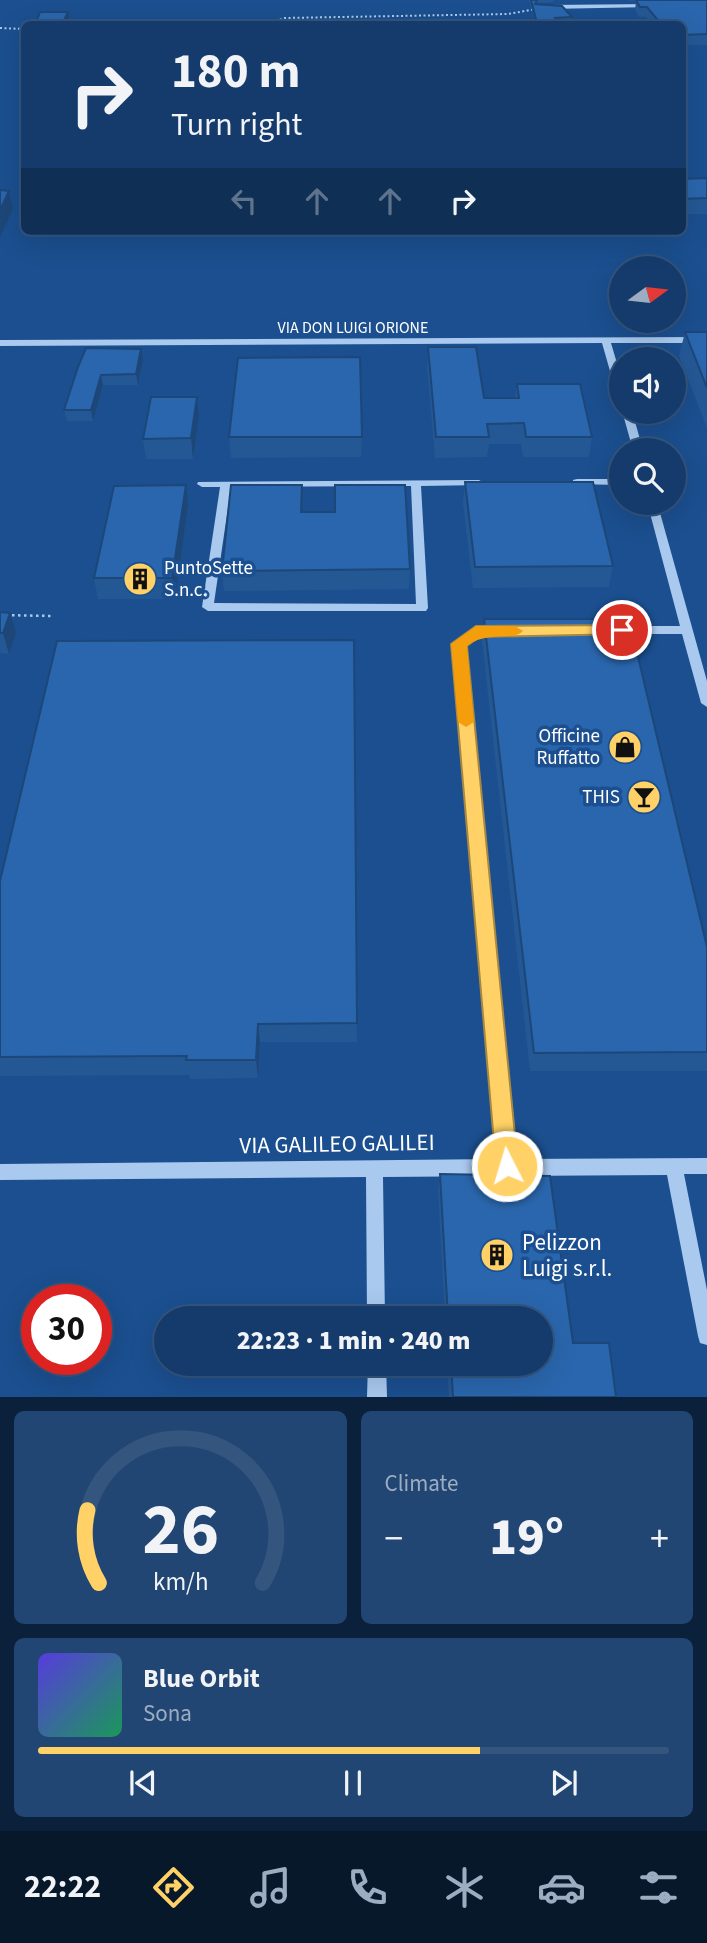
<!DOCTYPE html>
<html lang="en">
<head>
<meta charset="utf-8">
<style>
  body { margin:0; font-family:"Source Sans 3",sans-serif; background:#214673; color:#f1f3f6; height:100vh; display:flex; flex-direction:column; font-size:26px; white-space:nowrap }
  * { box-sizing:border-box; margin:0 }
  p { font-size:23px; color:#9dadc1 }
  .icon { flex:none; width:38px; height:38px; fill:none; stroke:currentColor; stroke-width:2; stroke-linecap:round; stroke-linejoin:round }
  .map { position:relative; height:1397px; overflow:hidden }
  .panel { display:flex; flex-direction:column; gap:14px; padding:14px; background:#0b203b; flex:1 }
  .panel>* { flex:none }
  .hud { position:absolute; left:21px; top:21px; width:665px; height:214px; border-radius:10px; box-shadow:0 7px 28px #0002,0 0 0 2px #33557e; background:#143b6b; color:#f1f3f6; overflow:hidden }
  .needle { width:46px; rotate:75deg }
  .controls { position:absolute; left:609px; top:256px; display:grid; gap:14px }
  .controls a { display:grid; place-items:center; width:77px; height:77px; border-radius:50%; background:#143b6b; box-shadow:0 7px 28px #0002,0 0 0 2px #33557e; font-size:35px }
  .speed { position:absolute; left:21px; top:1284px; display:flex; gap:14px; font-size:35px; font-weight:700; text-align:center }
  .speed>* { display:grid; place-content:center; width:91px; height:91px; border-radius:50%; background:#143b6b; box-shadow:0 7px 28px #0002,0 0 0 2px #33557e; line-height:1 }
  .speed .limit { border:10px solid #d22; background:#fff; color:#111 }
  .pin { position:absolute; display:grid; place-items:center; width:60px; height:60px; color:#fff; margin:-30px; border:4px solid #fff; border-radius:50%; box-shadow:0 2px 7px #0007 }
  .me { position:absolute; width:77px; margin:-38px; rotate:355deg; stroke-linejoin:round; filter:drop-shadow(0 0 5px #0008) }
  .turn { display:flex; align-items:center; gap:24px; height:147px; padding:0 35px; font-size:32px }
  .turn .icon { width:91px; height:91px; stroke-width:2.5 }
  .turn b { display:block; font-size:49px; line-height:60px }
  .lanes { display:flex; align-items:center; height:66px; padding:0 35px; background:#0003; justify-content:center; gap:35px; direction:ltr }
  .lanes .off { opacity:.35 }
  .big { font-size:52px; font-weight:800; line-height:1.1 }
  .panel .card { flex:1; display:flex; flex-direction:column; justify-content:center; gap:10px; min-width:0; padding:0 24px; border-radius:10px; background:#214673 }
  .panel .dial { align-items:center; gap:0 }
  .dial svg { height:182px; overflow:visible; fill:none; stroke:#33557e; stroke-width:7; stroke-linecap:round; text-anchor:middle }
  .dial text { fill:#f1f3f6; stroke:none }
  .song { display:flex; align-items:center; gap:21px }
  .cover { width:84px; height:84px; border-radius:10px; background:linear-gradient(135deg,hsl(250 70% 55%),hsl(150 70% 35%)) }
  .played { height:7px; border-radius:4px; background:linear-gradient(90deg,#ffd166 70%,#33557e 70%) }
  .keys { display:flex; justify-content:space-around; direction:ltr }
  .heat { display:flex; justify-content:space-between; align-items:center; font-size:38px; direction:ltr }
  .panel .tiles { flex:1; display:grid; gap:14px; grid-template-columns:1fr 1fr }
  .card:last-child { grid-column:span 2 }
  .trip { position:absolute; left:154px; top:1306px; width:399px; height:70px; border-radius:35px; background:#143b6b; box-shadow:0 7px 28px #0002,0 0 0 2px #33557e; font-weight:800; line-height:70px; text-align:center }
  .tab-bar { display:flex; height:112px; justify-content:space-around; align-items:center; background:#08182b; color:#9dadc1 }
  .tab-bar .icon { width:49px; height:49px }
  .tab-bar .on { color:#ffd166 }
  .tab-bar b { font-size:32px; color:#f1f3f6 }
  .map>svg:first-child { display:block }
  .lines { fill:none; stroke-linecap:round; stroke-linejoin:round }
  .path-far1 { stroke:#a9c9ee; stroke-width:2; stroke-dasharray:2 2.5; stroke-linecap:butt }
  .path { stroke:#a9c9ee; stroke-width:2.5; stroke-dasharray:2.5 3.5; stroke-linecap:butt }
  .minor { fill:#a9c9ee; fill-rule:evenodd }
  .wall { fill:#245895 }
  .shaded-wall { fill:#1d4779 }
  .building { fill:#2a66ad; stroke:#1d4779; stroke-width:2 }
  .route { fill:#ffd166; stroke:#a68842; stroke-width:2 }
  .slow { fill:#f59e0b }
  .labels { text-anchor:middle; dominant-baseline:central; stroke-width:7; stroke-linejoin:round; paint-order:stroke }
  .far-street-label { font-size:16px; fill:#fff; stroke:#1b4f8f }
  .poi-label { font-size:19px; fill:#fff; stroke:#1b4f8f; text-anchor:end }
  .near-street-label { font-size:23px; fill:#fff; stroke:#1b4f8f }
  .near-poi-label { font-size:23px; fill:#fff; stroke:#1b4f8f; text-anchor:start }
</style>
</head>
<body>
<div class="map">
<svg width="707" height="1397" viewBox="0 0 707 1397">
  <rect width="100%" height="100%" fill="#1b4f8f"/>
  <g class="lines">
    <!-- path-far1 -->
    <g class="path-far1">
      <polyline points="267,24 285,18 508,14 536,9"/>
      <polyline points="0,28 24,29"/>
    </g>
    <!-- path -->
    <polyline class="path" points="0,615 51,616"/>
    <!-- minor -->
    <g class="minor">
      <polygon points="651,4 653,7 547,9 544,7 547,5"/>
      <polygon points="707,337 707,343 611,343 621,377 621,395 616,392 602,343 0,346 0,340"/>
      <polygon points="622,411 632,411 643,450 633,450"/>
      <polygon points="577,479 621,479 621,485 573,484 573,480"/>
      <path d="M479,480L484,483L483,485L421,486L428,608L426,611H208L202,607L220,487H202L197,484L198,482ZM411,486L416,604L214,603L231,487Z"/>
      <polygon points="647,502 657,502 707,681 707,707 701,703 682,634 617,634 611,630 617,626 680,626"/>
      <polygon points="476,627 497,627 503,631 497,635 479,635 465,645 515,1159 707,1158 707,1174 684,1174 707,1290 707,1345 700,1343 698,1336 667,1175 383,1177 385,1318 367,1318 366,1177 0,1180 0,1164 498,1159 453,644"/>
      <polygon points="368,1363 386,1363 387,1397 367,1397"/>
    </g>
  </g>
  <!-- wall -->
  <g class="wall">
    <polygon points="529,0 554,0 553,2 538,3 537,4 572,17 571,23 558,23 558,24 536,24"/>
    <polygon points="629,0 707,0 707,45 682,45 682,24 651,24 646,17 639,17 635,10 636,1 630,1"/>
    <polygon points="707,178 707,214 682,214 682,179"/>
    <polygon points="685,332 707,332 707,428 679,356"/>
    <polygon points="428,347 484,398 515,398 517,384 592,437 589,457 523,457 521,444 489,444 487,457 435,458 427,367"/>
    <polygon points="141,349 143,360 138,385 103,385 93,421 67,421 64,410 78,367"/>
    <polygon points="199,417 193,459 146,459 143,439"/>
    <polygon points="229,437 362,437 361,457 231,458"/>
    <polygon points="465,482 613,566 609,587 473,588 463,503"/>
    <polygon points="302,485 302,512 410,569 409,589 224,591 222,571"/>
    <polygon points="188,506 175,599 98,599 94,578"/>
    <polygon points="0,612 16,633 9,654 0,653"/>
    <polygon points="484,619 707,947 707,1071 530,1071 482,640"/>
    <polygon points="354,640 357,1042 260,1042 258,1078 190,1079 189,1075 0,1076 0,881"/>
    <polygon points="440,1174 573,1343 616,1397 449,1397 447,1363 541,1363 541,1318 445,1318 438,1190"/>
  </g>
  <!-- shaded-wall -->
  <g class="shaded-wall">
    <polygon points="68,12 69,18 66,24 62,24"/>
    <polygon points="9,191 13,209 0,237 0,210"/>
    <polygon points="141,349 143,360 138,385 136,374"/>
    <polygon points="101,375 103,385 93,421 91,410"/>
    <polygon points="197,397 199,417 193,459 191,438"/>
    <polygon points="186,485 188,506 175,599 172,578"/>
    <polygon points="10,613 16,633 9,654 3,633"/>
    <polygon points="258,1024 260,1042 258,1078 256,1060"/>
  </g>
  <!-- building -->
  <g class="building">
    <polygon points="531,0 537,0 535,4 562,6 572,17 555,18 558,23 537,23"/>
    <polygon points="636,0 707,0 707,34 682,35 682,24 661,24 647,7 640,7"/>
    <polygon points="40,12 68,12 62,24 30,24 31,23 36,23"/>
    <polygon points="707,178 707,198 682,199 682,179"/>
    <polygon points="0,190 9,191 0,210"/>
    <polygon points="685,332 707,332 707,388"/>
    <polygon points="428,347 476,347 484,398 519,398 517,384 580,384 592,437 526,437 524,423 487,424 489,437 436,437"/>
    <polygon points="86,348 141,349 136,374 101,375 91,410 64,410 78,367"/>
    <polygon points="360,357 362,437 229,437 238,358"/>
    <polygon points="151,397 197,397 191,438 143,439"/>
    <polygon points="465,482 593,482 613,566 475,567"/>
    <polygon points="186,485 172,578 94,578 114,486"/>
    <polygon points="231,485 302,485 301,512 335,512 335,485 405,485 410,569 222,571"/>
    <polygon points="0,612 10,613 3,633 0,633"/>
    <polygon points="484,619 629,619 707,947 707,1052 534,1053"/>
    <polygon points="354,640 357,1023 258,1024 256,1060 186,1060 187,1056 0,1057 0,881 57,641"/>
    <polygon points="440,1174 550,1176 573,1343 609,1343 616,1397 453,1397 451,1363 541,1363 541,1318 448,1318"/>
  </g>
  <!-- route -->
  <polygon class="route" points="622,625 627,627 627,634 479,637 467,646 518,1166 515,1174 507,1177 499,1174 496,1166 451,644 476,626"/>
  <!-- slow -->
  <path class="slow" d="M476,626H515L523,631C512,642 488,630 467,646L474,722L466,727L458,722L451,644Z"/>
  <!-- icons -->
  <defs>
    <symbol id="building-disc" viewBox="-11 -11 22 22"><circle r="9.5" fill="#ffd166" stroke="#1b4f8f"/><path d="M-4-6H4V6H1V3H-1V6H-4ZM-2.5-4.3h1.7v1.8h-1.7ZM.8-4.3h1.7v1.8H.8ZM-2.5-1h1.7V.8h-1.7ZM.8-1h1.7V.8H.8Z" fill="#111"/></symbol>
    <symbol id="shop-disc" viewBox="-11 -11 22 22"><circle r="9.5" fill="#ffd166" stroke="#1b4f8f"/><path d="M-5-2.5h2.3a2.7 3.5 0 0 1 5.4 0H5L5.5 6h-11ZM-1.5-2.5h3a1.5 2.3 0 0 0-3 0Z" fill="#111"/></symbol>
    <symbol id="bar-disc" viewBox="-11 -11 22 22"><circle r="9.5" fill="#ffd166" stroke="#1b4f8f"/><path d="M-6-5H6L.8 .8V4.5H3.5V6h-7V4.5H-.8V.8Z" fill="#111"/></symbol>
  </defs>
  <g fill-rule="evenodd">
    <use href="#building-disc" x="121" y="560" width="38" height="38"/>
    <use href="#shop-disc" x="606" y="728" width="38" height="38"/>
    <use href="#bar-disc" x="625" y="778" width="38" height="38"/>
    <use href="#building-disc" x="478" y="1236" width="38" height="38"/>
  </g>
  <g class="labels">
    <!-- far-street labels -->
    <g class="far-street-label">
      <text x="353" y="328">VIA DON LUIGI ORIONE</text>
    </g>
    <!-- poi labels -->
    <g class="poi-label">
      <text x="164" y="568" text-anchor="start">PuntoSette<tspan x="164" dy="22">S.n.c.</tspan></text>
      <text x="600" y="736">Officine<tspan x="600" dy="22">Ruffatto</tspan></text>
      <text x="620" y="797">THIS</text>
    </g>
    <!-- near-street labels -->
    <g class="near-street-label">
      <text transform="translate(337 1144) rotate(-1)">VIA GALILEO GALILEI</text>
    </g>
    <!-- near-poi labels -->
    <g class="near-poi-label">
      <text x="522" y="1242">Pelizzon<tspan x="522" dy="26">Luigi s.r.l.</tspan></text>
    </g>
  </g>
</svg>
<div class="controls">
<a><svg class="needle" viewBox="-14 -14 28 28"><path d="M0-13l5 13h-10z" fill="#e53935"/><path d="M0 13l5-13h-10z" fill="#9dadc1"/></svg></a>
<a><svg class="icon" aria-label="sound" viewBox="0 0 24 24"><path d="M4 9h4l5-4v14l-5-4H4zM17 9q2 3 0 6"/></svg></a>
<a><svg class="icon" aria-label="search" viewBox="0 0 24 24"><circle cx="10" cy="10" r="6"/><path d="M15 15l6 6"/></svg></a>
</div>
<div class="speed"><div class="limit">30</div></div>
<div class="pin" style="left:622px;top:630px;background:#d93025"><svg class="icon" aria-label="arrive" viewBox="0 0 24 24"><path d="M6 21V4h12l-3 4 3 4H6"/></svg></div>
<svg class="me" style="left:507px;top:1166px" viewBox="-20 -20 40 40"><circle r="17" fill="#ffd166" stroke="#fff" stroke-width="3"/><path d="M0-11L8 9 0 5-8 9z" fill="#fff"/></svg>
<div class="trip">22:23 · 1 min · 240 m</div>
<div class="hud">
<div class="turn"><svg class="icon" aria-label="right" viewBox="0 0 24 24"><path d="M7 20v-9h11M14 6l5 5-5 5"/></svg><div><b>180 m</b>Turn right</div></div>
<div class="lanes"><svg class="icon off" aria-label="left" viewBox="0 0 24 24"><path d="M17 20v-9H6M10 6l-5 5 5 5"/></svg><svg class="icon off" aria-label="ahead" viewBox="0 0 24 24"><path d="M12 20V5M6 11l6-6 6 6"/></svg><svg class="icon off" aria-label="ahead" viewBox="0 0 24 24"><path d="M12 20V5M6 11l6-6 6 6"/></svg><svg class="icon" aria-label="right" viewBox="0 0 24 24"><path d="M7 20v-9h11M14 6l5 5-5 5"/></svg></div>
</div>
</div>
<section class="panel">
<div class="tiles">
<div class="card dial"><svg viewBox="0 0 100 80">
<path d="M14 69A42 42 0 1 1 86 69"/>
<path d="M14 69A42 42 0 0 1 9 37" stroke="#ffd166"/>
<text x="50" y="56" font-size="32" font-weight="700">26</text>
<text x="50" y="72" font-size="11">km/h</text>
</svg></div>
<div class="card"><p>Climate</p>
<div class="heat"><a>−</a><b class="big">19°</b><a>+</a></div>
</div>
<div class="card">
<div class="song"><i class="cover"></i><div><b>Blue Orbit</b><p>Sona</p></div></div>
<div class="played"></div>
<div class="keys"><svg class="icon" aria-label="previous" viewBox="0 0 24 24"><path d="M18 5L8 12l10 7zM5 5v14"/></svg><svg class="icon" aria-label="pause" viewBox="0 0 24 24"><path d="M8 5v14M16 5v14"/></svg><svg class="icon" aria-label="next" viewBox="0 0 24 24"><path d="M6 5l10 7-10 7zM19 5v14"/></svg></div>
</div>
</div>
</section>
<nav class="tab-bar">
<b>22:22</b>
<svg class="icon on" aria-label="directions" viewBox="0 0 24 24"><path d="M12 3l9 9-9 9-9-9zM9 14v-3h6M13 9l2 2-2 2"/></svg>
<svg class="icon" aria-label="music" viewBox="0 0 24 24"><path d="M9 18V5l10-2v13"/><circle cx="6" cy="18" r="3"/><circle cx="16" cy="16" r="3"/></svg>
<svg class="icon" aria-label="phone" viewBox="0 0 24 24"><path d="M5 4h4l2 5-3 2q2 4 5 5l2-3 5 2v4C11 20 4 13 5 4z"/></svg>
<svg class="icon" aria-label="climate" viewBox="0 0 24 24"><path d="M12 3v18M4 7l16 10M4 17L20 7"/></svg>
<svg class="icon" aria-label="car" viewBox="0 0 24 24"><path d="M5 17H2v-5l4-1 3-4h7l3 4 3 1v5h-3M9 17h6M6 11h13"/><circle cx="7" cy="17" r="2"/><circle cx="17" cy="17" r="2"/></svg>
<svg class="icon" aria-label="filters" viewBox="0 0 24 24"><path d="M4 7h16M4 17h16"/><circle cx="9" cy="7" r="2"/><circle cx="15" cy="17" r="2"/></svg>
</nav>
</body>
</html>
